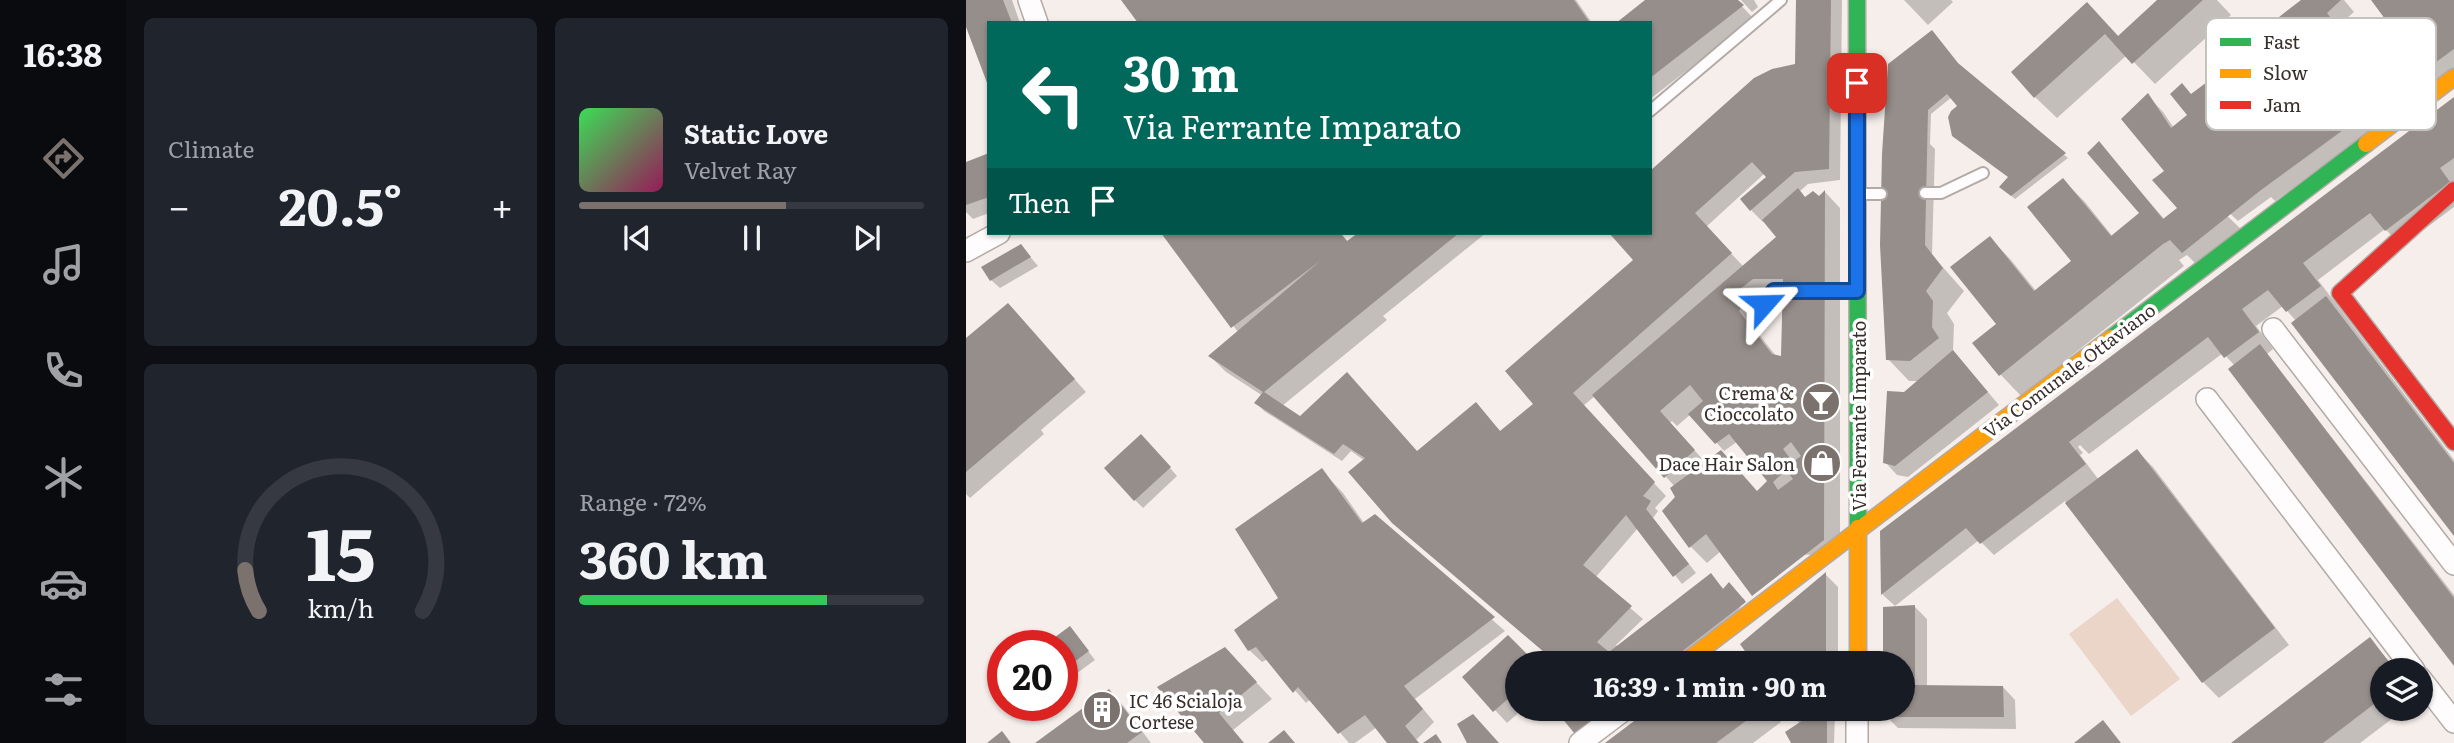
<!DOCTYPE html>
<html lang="en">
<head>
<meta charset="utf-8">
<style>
  body { margin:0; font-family:Literata,serif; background:#20242c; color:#f1f3f6; height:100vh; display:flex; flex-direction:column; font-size:26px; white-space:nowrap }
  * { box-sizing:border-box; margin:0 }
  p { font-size:23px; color:#9ea1a6 }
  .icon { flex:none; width:38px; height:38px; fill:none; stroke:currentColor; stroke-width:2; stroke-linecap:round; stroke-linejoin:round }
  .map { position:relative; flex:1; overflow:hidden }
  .side { display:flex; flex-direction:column; gap:18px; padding:18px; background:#0d0f14; width:840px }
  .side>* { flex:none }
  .banner { position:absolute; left:21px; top:21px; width:665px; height:214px; border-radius:0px; box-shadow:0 2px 5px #0004; background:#00695c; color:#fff; overflow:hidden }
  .tools { position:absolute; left:1404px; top:658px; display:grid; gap:14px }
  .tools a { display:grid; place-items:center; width:63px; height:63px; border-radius:50%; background:#171b24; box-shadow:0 2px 5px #0004; font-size:35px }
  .speed { position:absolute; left:21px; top:630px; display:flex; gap:14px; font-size:35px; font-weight:700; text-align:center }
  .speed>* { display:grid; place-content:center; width:91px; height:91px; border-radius:50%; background:#171b24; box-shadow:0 2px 5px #0004; line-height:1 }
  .speed .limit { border:10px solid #d22; background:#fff; color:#111 }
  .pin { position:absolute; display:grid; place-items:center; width:60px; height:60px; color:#fff; margin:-30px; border-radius:14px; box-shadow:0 4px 10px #0006 }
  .me { position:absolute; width:77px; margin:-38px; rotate:65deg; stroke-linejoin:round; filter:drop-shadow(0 0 5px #0008) }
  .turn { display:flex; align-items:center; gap:24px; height:147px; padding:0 21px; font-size:32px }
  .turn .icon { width:91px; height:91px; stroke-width:2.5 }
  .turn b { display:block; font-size:49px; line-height:60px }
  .then { display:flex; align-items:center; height:66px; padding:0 21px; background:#0003; gap:14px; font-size:26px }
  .big { font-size:52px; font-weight:700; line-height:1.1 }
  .side .widget { flex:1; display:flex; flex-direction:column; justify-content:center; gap:10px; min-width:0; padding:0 24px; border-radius:10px; background:#20242c }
  .side .dial { align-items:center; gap:0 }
  .dial svg { height:182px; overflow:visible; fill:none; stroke:#363941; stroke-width:7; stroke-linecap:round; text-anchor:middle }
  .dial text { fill:#f1f3f6; stroke:none }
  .song { display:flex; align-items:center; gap:21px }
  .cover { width:84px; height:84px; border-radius:10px; background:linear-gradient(135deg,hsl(130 70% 55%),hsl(330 70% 35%)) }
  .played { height:7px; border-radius:4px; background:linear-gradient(90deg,#7b726d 60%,#363941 60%) }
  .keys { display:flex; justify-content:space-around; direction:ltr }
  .heat { display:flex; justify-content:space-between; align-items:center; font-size:38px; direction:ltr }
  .charge { height:10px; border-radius:5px; background:linear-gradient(90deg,#34c759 72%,#363941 0) }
  .side .tiles { flex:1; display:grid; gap:18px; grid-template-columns:repeat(2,1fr) }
  .trip { position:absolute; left:539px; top:651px; width:410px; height:70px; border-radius:35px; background:#171b24; box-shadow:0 2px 5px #0004; font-weight:700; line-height:70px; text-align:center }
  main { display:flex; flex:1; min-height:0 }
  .tabs { display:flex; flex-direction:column; width:126px; justify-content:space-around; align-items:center; background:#090b0e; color:#9ea1a6 }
  .tabs .icon { width:49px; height:49px }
  .tabs .selected { color:#7b726d }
  .tabs b { font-size:32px; color:#f1f3f6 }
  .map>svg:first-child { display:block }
  .green { fill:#ebd5c9 }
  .shadow { fill:#0003; fill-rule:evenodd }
  .building { fill:#968e8a; fill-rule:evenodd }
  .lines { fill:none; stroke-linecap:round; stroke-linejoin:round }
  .lane-casing { stroke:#b2aaa6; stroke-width:14 }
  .street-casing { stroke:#b2aaa6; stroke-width:24 }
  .fast-casing { stroke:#b2aaa6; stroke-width:19 }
  .slow-casing { stroke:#b2aaa6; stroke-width:19 }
  .jam-casing { stroke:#b2aaa6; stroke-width:19 }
  .lane { stroke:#fefcfc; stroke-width:10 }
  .street { stroke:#fefcfc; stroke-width:21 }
  .fast { stroke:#30b455; stroke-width:16 }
  .slow { stroke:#ff9f0a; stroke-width:16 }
  .jam { stroke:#e5322d; stroke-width:16 }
  .route-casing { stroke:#114b97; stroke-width:18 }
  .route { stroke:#1a73e8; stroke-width:12 }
  .labels { text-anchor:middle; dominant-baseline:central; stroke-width:7; stroke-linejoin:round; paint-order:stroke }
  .street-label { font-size:18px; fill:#392f2a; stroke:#fff }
  .poi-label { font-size:18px; fill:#392f2a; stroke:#fff; text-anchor:end }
  .key { fill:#fff; stroke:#c4c1bf; stroke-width:2 }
  .key-label { font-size:19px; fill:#392f2a }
</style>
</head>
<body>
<main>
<nav class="tabs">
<b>16:38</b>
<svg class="icon selected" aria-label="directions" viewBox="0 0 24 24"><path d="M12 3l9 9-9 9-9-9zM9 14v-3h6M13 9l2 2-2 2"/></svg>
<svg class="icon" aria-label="music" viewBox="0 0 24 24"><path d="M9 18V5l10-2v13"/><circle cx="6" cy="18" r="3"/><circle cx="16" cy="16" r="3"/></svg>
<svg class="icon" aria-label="phone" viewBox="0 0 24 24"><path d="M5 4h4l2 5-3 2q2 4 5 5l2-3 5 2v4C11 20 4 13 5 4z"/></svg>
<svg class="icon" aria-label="climate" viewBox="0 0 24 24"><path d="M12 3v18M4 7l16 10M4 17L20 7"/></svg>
<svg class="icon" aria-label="car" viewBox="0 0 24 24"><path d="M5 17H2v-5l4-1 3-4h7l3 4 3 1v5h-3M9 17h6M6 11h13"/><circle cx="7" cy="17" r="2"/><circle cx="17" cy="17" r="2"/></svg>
<svg class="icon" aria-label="filters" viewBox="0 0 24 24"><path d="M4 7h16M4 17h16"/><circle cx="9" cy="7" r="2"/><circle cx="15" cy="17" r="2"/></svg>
</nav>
<section class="side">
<div class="tiles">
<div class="widget"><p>Climate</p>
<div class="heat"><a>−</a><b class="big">20.5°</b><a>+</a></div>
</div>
<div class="widget">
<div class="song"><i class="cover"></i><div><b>Static Love</b><p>Velvet Ray</p></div></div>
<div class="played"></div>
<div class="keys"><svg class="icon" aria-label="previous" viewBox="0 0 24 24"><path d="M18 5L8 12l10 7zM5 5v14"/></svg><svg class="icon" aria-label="pause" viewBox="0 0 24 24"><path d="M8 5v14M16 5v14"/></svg><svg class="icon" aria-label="next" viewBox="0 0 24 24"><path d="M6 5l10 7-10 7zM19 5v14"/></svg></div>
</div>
<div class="widget dial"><svg viewBox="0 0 100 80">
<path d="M14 69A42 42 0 1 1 86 69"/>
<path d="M14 69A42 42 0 0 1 8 51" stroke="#7b726d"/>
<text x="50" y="56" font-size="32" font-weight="700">15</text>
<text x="50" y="72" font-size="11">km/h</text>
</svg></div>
<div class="widget"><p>Range · 72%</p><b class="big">360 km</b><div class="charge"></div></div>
</div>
</section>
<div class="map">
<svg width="1488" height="743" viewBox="0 0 1488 743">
  <rect width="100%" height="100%" fill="#f6eeea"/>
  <!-- green -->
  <polygon class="green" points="1151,598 1214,679 1165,716 1103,634"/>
  <!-- shadow -->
  <g class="shadow">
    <polygon points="0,0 46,0 54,23 0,22"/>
    <polygon points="157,0 610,0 626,23 175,23"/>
    <polygon points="682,0 770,0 788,19 684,99"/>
    <polygon points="775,0 788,0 792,7 786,12"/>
    <path d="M831,0H876L874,180L842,184L833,192L840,199L853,198L859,192L874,208V556L755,551L741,563L725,547L698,511L712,497L709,487L629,396L617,406L700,496L689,508L692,511L687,518L730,573L716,584L672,528L629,578L677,619L650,645L652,647L744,576L759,590L763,585L779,600L737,663H591L441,535L399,461L385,451L376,461L298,411L290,403L297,396L260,372L244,356L272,332L197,233H375L382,242L394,233H520L417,316L421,320L316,406L341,422L452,453L510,405L535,432L570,404L670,261L646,233H684L831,65ZM798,174L802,178L785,210L797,222L799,221L812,237L778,267L740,227ZM804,294H818L817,358L810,356L788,328L797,315L789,306ZM725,414L758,451L772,441L803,481L792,492L740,463L704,423L706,421L711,426Z"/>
    <polygon points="938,0 985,0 987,2 962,25"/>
    <polygon points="1194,0 1251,0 1265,15 1189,84 1161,55 1091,118 1069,97 1143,26 1153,37"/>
    <polygon points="1338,0 1378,0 1388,12 1372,26 1404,68 1439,43 1407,0 1488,0 1488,69 1309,201 1305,197 1272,221 1257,207 1255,210 1277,231 1233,267 1221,255 1213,260 1218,266 1055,396 1034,374 1032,324 1024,238 1045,260 1070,291 1107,262 1097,180 1119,202 1147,237 1175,214 1133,143 1199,220 1213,208 1200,171 1182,96 1197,112 1208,128 1223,116 1226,95 1300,41 1327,68 1305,83 1331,119 1339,111 1350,122 1369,108 1356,95"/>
    <polygon points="994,67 1102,158 1049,199 1039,190 1044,178 986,97 965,114 964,144 969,149 966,255 998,291 981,313 988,324 987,351 1033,405 942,477 931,475 919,462 939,394 954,381 943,381 922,359 918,154"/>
    <polygon points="1488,100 1488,207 1436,246 1419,229 1352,280 1488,460 1488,533 1330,321 1317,306 1290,326 1307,349 1301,354 1488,595 1488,663 1269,366 1257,353 1123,454 1114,445 1112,447 1117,453 1114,455 1133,480 1171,451 1187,467 1323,645 1253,698 1237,682 1099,501 1028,555 1013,540 929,606 917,595 916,532"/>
    <polygon points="23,155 23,213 7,219 0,212 0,164"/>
    <polygon points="55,246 72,266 34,288 25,280"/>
    <polygon points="54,318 120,392 75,430 78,434 4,498 0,494 0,340"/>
    <polygon points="183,444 211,476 177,508 169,500"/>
    <polygon points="355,470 377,493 398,523 409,516 539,631 449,699 468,722 450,740 453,743 423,743 411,727 389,743 383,743 345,699 340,703 302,659 296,662 283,650 315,598"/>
    <polygon points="860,575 872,587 872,663 789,663 776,644"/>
    <polygon points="948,606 961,619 961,687 1037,687 1049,700 1050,729 932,728 920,716 920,709 936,709 936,663 919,663 918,608"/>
    <polygon points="104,628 129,660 96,684 96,646"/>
    <polygon points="541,638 567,663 551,663 551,709 557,709 541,723 529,710"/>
    <polygon points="1404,640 1431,670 1416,670 1416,709 1439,709 1394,743 1268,743"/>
    <polygon points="274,665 306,699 267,730 278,743 241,743 194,687"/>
    <polygon points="143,691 155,703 185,743 72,743"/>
    <polygon points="595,709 678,709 633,743 621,743 593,711"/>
    <polygon points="687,709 805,709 815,722 787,743 641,743"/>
    <polygon points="820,709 864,709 869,714 868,743 827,743 834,724"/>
  </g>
  <!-- building -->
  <g class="building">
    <polygon points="0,0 37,0 46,23 23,23 23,88 0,27"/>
    <polygon points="155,0 608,0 624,23 172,23"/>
    <polygon points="679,0 772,0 778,5 684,78 684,23 650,23"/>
    <polygon points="830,0 865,0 863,169 829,172 784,211 774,199 800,177 786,162 729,213 766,253 607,393 689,482 677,496 685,501 680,509 723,564 707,577 660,515 617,565 666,606 631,642 643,652 745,573 757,589 763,582 780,602 701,663 623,663 615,655 608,663 591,663 426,523 382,472 399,458 377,444 368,454 288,403 297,392 242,356 354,261 265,328 195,233 374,233 381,241 392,233 493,233 298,392 334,416 381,372 451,451 510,402 534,431 567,404 539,371 667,260 643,233 684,233 684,171 788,78 806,69 829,64"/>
    <polygon points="1191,0 1237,0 1166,64 1139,34 1068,98 1045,72 1121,2 1152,36"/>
    <polygon points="1335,0 1375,0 1361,13 1402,67 1436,42 1405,0 1488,0 1488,49 1295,190 1216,253 1204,240 1197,244 1033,376 1006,343 1030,324 984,267 1024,236 1068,291 1105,261 1061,207 1097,178 1145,236 1173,213 1121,153 1133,141 1197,219 1211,208 1186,180 1198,171 1155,119 1182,93 1205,128 1221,115 1204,94 1216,83 1225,94 1300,38 1316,55 1294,70 1328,119 1340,109 1349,121 1376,100 1370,87 1354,96 1304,24"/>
    <polygon points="966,30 992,63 1100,153 1045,196 1033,187 1042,177 986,136 982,117 985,111 991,106 981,94 962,110 959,245 977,268 960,291 967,301 966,327 973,338 944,361 920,360 914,245 916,154 922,64"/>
    <polygon points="1488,97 1488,158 1474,168 1484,182 1419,231 1404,213 1337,263 1355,286 1320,312 1302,290 1276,309 1293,332 1258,358 1242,337 1103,442 1120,464 1014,544 1000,528 915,595 914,531"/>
    <polygon points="23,153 23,197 0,205 0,162"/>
    <path d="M832,188L839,197L847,191L853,196L859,190L858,540L786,596L740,534L723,548L696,511L709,497L704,488L755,450L791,491L801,481L763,434L749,444L722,414L737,401L724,385L694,411L729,450L698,478L626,395L810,237L796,220ZM787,279H817L815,356L806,354L773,311L783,298L774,289ZM825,442L835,456L827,462L817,449ZM820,470L827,479L812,490L807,482Z"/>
    <polygon points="55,244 65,257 24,281 15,267"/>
    <polygon points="1360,296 1488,463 1488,536 1325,323"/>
    <polygon points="42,303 109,379 0,472 0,338"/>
    <polygon points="1294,344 1488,598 1488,666 1262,369"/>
    <polygon points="987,350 1022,392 929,466 917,463 921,391 938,392"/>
    <polygon points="175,434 205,467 168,501 138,468"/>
    <polygon points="1171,449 1309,628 1236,683 1099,503"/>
    <polygon points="356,468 396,523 409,514 529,617 438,686 457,709 439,726 453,743 421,743 399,715 372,734 332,687 327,693 290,647 282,651 268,630 312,598 269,529"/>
    <polygon points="860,572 860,663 787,663 774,644"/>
    <polygon points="949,605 949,685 1037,686 1038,717 918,717 918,709 936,709 936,663 917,663 917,607"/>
    <polygon points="104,626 123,651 96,671 96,646 77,646"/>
    <polygon points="542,635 570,663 551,663 551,691 527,712 496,677"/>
    <polygon points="1404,637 1429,670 1416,670 1416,698 1357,743 1265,743"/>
    <polygon points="259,647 291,682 253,713 278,743 238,743 191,687"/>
    <polygon points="760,652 769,663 745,663"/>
    <polygon points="143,689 176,732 161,743 69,743"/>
    <polygon points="592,709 642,709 609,734 590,711"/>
    <polygon points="684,709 796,709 750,743 639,743"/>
    <polygon points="854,709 861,709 861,743 825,743 819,732"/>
    <polygon points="507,714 533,743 501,743 491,724"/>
    <polygon points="1137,720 1155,743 1108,743"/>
    <polygon points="318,730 329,743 302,743"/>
    <polygon points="36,731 45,743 21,743"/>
    <polygon points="470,734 476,743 457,743"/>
  </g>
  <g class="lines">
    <defs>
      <g id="lane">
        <polyline points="684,111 815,0"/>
        <polyline points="959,193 975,193 1017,173"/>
        <polyline points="893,194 915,194"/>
        <polyline points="787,317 808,291 888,291"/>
      </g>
      <g id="street">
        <polyline points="63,0 71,23"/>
        <polyline points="0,251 33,233"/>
        <polyline points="1307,329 1488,564"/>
        <polyline points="1241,399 1448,670"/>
        <polyline points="1454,678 1488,722"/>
        <polyline points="614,743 659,709"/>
        <polyline points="891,743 891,709"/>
      </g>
      <g id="fast">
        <polyline points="891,0 892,528"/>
        <polyline points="1145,338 1400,144"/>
      </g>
      <g id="slow">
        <polyline points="1400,144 1488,77"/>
        <polyline points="892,528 892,663"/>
        <polyline points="718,663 1145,338"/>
      </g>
      <polyline id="jam" points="1488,190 1374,293 1488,442"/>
    </defs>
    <!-- lane casing -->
    <use href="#lane" class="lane-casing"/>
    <!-- street casing -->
    <use href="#street" class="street-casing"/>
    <!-- fast casing -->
    <use href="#fast" class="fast-casing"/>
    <!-- slow casing -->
    <use href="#slow" class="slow-casing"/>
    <!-- jam casing -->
    <use href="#jam" class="jam-casing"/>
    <!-- lane -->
    <use href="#lane" class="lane"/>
    <!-- street -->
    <use href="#street" class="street"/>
    <!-- fast -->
    <use href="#fast" class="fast"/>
    <!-- slow -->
    <use href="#slow" class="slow"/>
    <!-- jam -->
    <use href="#jam" class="jam"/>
  </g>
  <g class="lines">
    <defs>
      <polyline id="route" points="798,304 808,291 891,291 891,83"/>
    </defs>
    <!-- route casing -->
    <use href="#route" class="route-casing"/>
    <!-- route -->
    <use href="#route" class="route"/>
  </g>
  <!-- icons -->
  <defs>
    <symbol id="bar-disc" viewBox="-11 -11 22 22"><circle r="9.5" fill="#7b726d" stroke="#fff"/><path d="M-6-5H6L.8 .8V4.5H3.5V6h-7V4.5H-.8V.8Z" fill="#fff"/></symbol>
    <symbol id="shop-disc" viewBox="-11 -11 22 22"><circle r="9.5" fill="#7b726d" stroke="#fff"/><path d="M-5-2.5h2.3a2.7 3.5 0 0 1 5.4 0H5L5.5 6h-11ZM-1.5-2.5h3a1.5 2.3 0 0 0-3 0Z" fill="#fff"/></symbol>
    <symbol id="building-disc" viewBox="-11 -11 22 22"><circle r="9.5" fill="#7b726d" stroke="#fff"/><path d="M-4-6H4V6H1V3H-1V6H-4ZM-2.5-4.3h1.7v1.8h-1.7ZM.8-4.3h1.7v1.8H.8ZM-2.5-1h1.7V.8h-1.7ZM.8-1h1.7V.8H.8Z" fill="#fff"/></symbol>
  </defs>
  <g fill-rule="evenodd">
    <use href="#bar-disc" x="833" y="380" width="44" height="44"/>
    <use href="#shop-disc" x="834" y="441" width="44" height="44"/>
    <use href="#building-disc" x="114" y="688" width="44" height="44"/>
  </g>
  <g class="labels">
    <!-- street labels -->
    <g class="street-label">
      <text transform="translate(1103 370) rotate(-37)">Via Comunale Ottaviano</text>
      <text transform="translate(892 416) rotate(-90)">Via Ferrante Imparato</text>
    </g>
    <!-- poi labels -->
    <g class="poi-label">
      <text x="828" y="392">Crema &amp;<tspan x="828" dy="21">Cioccolato</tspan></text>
      <text x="829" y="463">Dace Hair Salon</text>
      <text x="163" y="700" text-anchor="start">IC 46 Scialoja<tspan x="163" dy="21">Cortese</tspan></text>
    </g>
  </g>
  <!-- legend -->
  <rect x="1240" y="18" width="230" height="112" rx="10" class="key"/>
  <rect x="1254" y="38" width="31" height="8" fill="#30b455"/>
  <rect x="1254" y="69" width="31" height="9" fill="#ff9f0a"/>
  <rect x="1254" y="101" width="31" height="8" fill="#e5322d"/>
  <g class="key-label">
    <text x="1297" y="49">Fast</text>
    <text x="1297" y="80">Slow</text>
    <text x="1297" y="112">Jam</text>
  </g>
</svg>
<div class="tools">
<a><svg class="icon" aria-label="layers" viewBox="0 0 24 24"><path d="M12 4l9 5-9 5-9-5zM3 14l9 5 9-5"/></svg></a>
</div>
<div class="speed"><div class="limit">20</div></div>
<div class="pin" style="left:891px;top:83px;background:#d93025"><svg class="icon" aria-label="arrive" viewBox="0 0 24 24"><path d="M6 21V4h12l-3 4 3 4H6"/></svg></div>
<svg class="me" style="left:798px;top:304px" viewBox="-20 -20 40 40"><path d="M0-17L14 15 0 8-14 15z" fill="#1a73e8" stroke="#fff" stroke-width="4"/></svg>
<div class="trip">16:39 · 1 min · 90 m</div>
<div class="banner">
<div class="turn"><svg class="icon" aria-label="left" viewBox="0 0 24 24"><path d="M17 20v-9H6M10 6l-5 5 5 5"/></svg><div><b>30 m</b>Via Ferrante Imparato</div></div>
<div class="then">Then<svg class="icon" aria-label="arrive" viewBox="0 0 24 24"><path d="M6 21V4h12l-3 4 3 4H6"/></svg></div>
</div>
</div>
</main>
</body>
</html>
